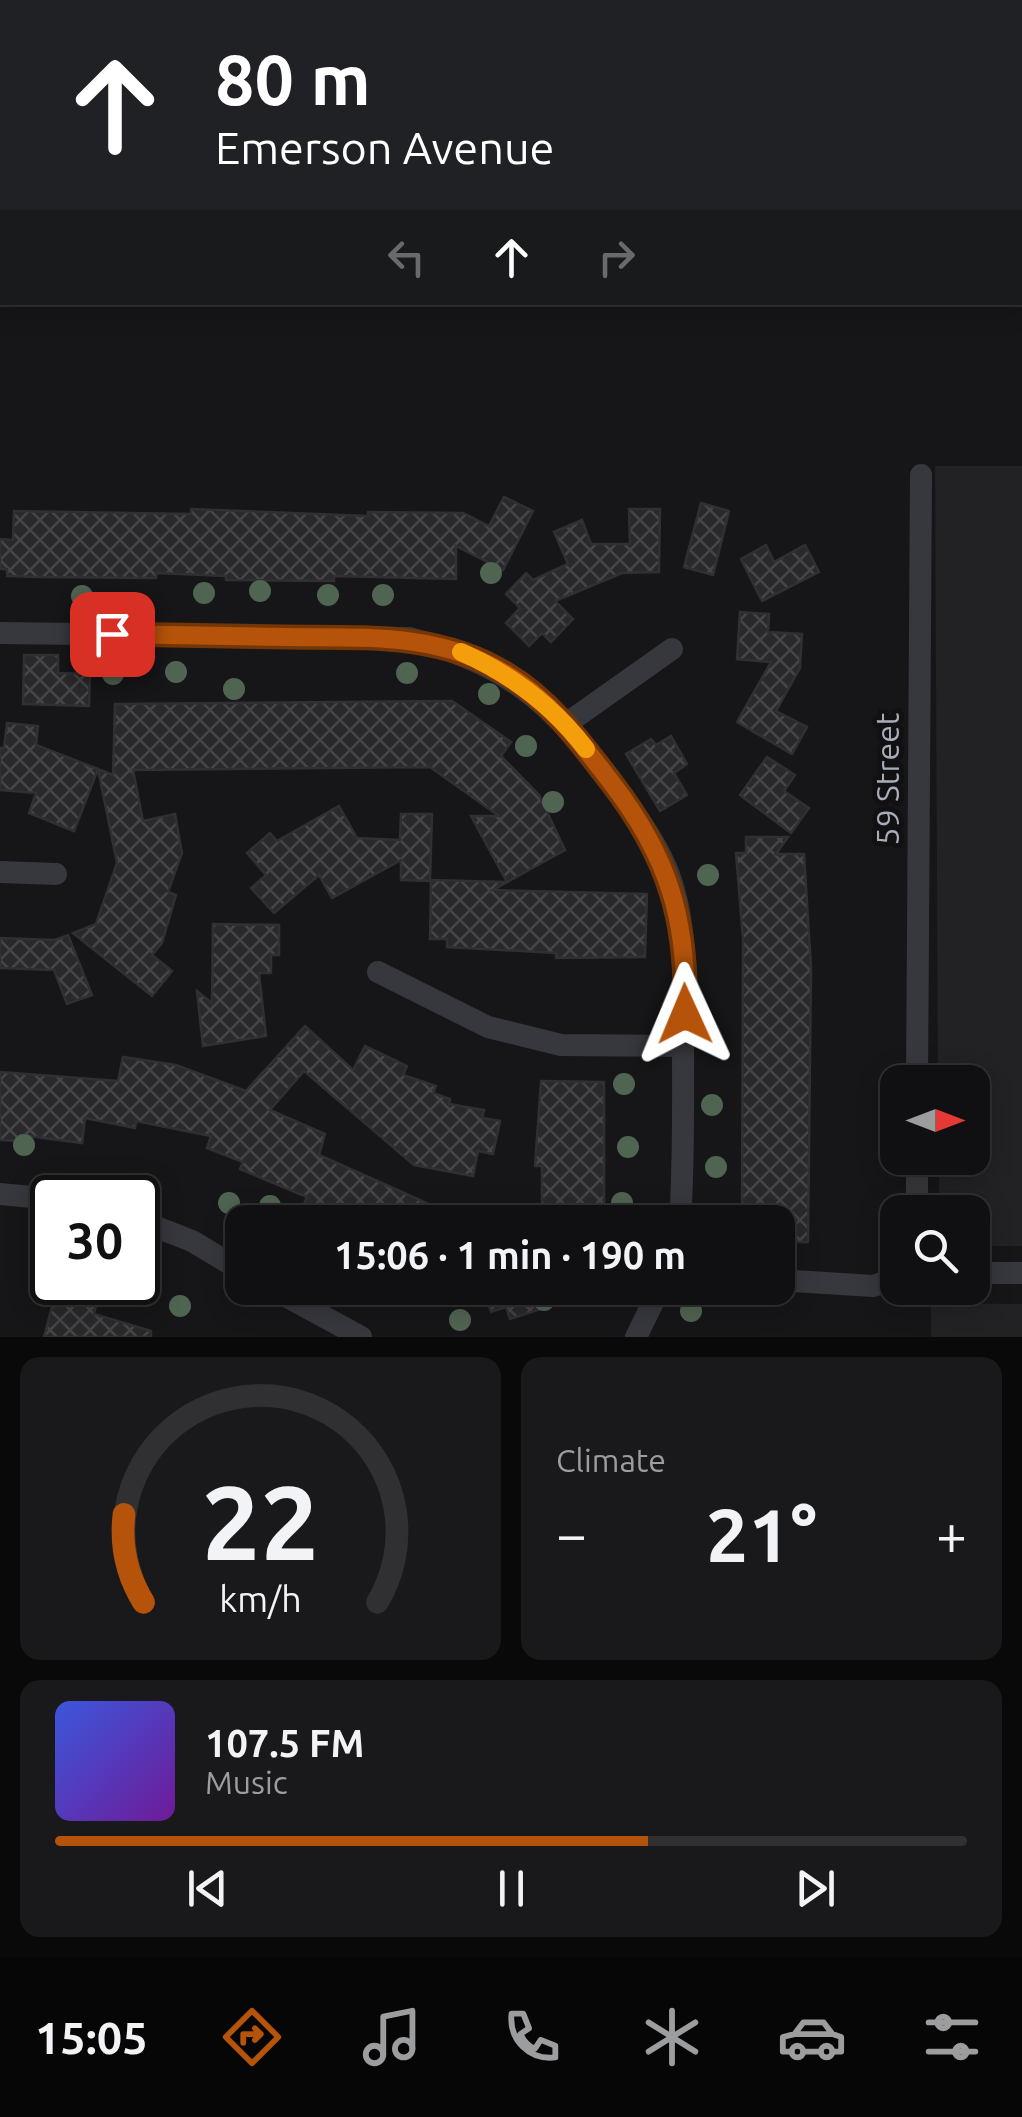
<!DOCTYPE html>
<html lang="en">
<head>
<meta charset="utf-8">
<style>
  body { margin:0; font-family:Ubuntu,sans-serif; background:#19191b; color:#f1f3f6; height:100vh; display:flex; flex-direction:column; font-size:38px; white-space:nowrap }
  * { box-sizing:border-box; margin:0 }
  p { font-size:32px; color:#9c9d9f }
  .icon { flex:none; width:55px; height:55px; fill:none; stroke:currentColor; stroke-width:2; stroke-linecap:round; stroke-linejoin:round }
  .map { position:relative; height:1337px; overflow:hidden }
  .panel { display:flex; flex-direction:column; gap:20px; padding:20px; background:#09090a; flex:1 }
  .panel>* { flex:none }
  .banner { position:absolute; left:0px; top:0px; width:1022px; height:305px; box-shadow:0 5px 25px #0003,0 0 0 2px #303032; background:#202124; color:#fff; overflow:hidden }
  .needle { width:65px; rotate:90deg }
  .buttons { position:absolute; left:880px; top:1065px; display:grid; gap:20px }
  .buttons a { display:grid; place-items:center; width:110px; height:110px; border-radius:20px; background:#101012; box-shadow:0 5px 25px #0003,0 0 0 2px #303032; font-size:50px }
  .speed { position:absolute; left:30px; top:1175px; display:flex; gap:20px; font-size:50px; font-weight:700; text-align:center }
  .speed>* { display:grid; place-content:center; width:130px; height:130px; border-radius:50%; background:#101012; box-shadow:0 5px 25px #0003,0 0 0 2px #303032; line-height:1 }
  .speed .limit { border:5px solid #111; border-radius:15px; background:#fff; color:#111 }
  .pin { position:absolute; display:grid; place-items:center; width:85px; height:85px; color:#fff; margin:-42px; border-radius:20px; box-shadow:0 5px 15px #0006 }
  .me { position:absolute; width:110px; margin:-55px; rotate:359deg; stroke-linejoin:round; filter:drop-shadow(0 0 8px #0008) }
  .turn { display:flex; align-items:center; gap:35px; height:210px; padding:0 50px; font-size:45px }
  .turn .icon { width:130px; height:130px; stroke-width:2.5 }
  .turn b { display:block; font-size:70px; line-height:85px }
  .lanes { display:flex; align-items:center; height:95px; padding:0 50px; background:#0003; justify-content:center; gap:50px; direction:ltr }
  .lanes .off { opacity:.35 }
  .big { font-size:75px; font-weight:700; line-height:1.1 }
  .panel .widget { flex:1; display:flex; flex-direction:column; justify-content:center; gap:15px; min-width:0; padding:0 35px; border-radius:20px; background:#19191b }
  .panel .dial { align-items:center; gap:0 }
  .dial svg { height:260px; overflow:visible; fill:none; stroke:#303032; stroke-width:7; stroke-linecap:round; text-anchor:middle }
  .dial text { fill:#f1f3f6; stroke:none }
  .song { display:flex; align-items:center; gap:30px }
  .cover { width:120px; height:120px; border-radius:15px; background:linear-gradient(135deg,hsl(230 70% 55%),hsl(280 70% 35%)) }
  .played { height:10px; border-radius:5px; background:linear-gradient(90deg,#b45309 65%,#303032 65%) }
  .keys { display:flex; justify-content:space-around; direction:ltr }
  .heat { display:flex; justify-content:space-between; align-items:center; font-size:55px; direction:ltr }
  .panel .tiles { flex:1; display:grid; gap:20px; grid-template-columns:1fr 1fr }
  .widget:last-child { grid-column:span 2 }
  .trip { position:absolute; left:225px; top:1205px; width:570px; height:100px; border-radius:20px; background:#101012; box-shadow:0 5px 25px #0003,0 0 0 2px #303032; font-weight:700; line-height:100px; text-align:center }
  .tab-bar { display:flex; height:160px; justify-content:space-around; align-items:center; background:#060607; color:#9c9d9f }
  .tab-bar .icon { width:70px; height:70px }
  .tab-bar .active { color:#b45309 }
  .tab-bar b { font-size:45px; color:#f1f3f6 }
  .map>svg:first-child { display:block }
  .built { fill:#222225 }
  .industrial { fill:url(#industrial-grid) }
  .building { fill:url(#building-cross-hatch); stroke:#303034; stroke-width:2.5 }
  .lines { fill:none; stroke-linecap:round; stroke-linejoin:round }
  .minor { stroke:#37383d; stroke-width:22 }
  .rail { stroke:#4a4c52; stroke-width:8; stroke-dasharray:12 10; stroke-linecap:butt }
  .tree { fill:#506452 }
  .route-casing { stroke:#753606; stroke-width:25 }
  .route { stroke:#b45309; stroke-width:18 }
  .slow { stroke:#f59e0b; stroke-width:18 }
  .labels { text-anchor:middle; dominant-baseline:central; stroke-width:10; stroke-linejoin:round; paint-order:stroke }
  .street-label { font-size:32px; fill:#a8adb8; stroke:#111113 }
</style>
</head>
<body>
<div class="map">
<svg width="1022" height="1337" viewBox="0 0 1022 1337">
  <defs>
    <pattern id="industrial-grid" width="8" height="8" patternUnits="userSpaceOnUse" patternTransform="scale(2.5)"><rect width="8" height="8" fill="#222225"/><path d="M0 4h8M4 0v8" fill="none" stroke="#3f3f43"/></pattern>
    <pattern id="building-cross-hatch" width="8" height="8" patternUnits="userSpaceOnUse" patternTransform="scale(2.5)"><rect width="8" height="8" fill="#29292c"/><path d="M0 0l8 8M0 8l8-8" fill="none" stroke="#454548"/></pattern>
  </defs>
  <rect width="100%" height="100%" fill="#161618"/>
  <!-- built -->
  <g class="built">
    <polygon points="935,466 1022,466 1022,1246 980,1246 973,1242 972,1212 944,1212 939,1199 939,1158 972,1158 972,1082 938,1082"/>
    <polygon points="931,1303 1022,1304 1022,1337 931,1337"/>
  </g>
  <!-- industrial -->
  <polygon class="industrial" points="0,0 368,0 2,2 0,225"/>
  <!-- building -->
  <g class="building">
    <polygon points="504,497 533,511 503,570 456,546 456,579 334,576 334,581 226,580 226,576 156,573 156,578 38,577 7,576 7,569 0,569 0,539 13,540 14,511 191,514 191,509 368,516 368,512 463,513 489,526"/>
    <polygon points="701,503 729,511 713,575 684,567"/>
    <polygon points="629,509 660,509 659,572 622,573 555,601 573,619 551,642 542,633 529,646 506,623 520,608 506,594 526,573 533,580 568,564 554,532 582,520 591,544 630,544"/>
    <polygon points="766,545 774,562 805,545 819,572 762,601 741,559"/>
    <polygon points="740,612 769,614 768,632 802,634 800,668 776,711 807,727 792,754 737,722 771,662 737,659"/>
    <polygon points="24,655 58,655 58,673 90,674 89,706 23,704"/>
    <polygon points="452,701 511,742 501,756 539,795 565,850 493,890 647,894 645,957 556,958 556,953 447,947 447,939 430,939 431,880 507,882 471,816 499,816 430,767 133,770 143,821 175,814 182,853 168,892 176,895 162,943 152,955 172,971 152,996 73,933 96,924 117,863 98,769 113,775 115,704"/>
    <polygon points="7,723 38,726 36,745 98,769 74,831 29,813 36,793 0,790 0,748 4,748"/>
    <polygon points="671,736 687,764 674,773 687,795 660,811 626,754 651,739 656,745"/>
    <polygon points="767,757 795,775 784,791 809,808 791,833 740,795"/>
    <polygon points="339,806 357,838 400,840 401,814 432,814 430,881 401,880 401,860 332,898 319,875 274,913 251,888 266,875 247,853 270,833 277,841"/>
    <polygon points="746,837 788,837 776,854 804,854 811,968 808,1242 778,1242 778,1222 742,1222 743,939 736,853 746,853"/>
    <polygon points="213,924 279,925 279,955 271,955 271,973 259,973 266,1036 203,1046 197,991 212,1003"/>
    <polygon points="68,935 92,995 67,1004 54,970 0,968 0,938 55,940"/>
    <polygon points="305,1026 353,1070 365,1046 407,1066 403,1075 436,1086 433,1093 450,1099 449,1104 484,1110 482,1118 500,1121 493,1154 478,1151 473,1176 414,1165 304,1071 270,1110 325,1134 319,1155 469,1222 345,1222 304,1204 307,1197 240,1169 243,1162 207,1148 211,1136 136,1121 135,1128 85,1118 82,1143 21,1135 21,1141 0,1140 0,1072 118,1081 123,1057 176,1065 246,1091"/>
    <polygon points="541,1081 604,1082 604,1222 542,1217 542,1166 535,1166"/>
    <polygon points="483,1288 593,1288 594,1292 510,1319 506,1307 491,1312"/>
    <polygon points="55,1295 96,1306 94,1314 151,1331 151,1337 44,1337"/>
  </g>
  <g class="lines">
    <!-- minor -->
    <g class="minor">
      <path d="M0,633L409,638C496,661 543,694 599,766C623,798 650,830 666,867C690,924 684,988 683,1048C683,1106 684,1164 680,1222"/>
      <polyline points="566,724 672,649"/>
      <polyline points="0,872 56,874"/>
      <polyline points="378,972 488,1027 561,1045 683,1046"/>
      <polyline points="917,1082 921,475"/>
      <polyline points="0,1194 52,1199"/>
      <polyline points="917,1212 917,1158"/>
      <polyline points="138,1220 192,1241 242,1271"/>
      <polyline points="972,1273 1022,1273"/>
      <polyline points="778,1280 873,1286 898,1278"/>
      <polyline points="271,1288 361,1337"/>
      <polyline points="636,1337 660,1288"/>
    </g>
    <!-- rail -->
    <g class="rail">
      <polyline points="344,2 348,0"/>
      <polyline points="0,220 2,218"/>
    </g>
  </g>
  <!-- trees -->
  <g class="tree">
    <circle cx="491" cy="573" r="11"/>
    <circle cx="260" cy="591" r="11"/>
    <circle cx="204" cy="593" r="11"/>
    <circle cx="328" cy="595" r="11"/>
    <circle cx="383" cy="595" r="11"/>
    <circle cx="82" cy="596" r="11"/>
    <circle cx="176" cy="672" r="11"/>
    <circle cx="407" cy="673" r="11"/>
    <circle cx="113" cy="674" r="11"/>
    <circle cx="234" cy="689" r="11"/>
    <circle cx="489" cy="694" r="11"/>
    <circle cx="526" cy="746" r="11"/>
    <circle cx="553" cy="802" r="11"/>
    <circle cx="708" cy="875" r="11"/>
    <circle cx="624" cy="1084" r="11"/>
    <circle cx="712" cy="1105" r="11"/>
    <circle cx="24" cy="1145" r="11"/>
    <circle cx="628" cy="1147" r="11"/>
    <circle cx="716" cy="1167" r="11"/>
    <circle cx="229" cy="1203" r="11"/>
    <circle cx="622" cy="1203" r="11"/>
    <circle cx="270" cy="1206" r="11"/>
    <circle cx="544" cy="1300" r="11"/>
    <circle cx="180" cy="1306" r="11"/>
    <circle cx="691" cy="1311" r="11"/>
    <circle cx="460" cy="1320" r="11"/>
  </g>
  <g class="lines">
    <defs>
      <path id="route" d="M112,634C170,635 228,636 286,637C363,638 438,632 506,674C550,700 581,743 611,782C668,856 688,919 685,1014"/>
    </defs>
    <!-- route casing -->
    <use href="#route" class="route-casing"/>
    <!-- route -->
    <use href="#route" class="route"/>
    <!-- slow -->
    <path class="slow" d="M461,652C511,674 553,706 586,749"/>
  </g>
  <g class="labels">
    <!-- street labels -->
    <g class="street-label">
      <text transform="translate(887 779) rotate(-90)">59 Street</text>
    </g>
  </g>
</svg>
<div class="buttons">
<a><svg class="needle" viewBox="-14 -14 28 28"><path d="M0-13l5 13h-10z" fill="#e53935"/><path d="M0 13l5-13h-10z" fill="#9c9d9f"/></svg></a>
<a><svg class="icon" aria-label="search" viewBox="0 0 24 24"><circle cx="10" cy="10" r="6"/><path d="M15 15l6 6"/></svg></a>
</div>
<div class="speed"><div class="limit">30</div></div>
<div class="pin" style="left:112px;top:634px;background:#d93025"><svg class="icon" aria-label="arrive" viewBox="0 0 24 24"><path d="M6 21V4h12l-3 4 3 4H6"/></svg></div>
<svg class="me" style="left:685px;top:1014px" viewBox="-20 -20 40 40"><path d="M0-17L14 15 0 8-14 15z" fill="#b45309" stroke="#fff" stroke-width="4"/></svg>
<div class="trip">15:06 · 1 min · 190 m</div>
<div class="banner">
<div class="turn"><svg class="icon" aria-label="ahead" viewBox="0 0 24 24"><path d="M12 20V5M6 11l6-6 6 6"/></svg><div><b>80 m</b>Emerson Avenue</div></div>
<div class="lanes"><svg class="icon off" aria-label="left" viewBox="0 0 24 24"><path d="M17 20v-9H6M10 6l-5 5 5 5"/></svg><svg class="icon" aria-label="ahead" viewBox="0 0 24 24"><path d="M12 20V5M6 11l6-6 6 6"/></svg><svg class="icon off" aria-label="right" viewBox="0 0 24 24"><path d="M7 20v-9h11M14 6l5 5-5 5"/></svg></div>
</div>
</div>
<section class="panel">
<div class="tiles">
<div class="widget dial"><svg viewBox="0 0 100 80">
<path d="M14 69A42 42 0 1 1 86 69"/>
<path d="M14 69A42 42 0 0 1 8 42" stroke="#b45309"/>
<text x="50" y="56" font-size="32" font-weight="700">22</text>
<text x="50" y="72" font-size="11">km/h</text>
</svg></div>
<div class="widget"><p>Climate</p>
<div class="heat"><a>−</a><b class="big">21°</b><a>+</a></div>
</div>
<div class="widget">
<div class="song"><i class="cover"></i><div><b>107.5 FM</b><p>Music</p></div></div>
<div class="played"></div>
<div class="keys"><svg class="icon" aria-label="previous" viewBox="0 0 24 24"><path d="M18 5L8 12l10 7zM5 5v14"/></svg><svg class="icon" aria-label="pause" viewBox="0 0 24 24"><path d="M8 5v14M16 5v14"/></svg><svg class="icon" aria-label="next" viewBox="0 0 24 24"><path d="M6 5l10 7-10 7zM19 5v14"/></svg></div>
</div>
</div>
</section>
<nav class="tab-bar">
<b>15:05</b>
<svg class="icon active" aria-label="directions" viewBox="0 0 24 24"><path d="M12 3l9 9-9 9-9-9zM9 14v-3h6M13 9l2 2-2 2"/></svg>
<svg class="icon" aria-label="music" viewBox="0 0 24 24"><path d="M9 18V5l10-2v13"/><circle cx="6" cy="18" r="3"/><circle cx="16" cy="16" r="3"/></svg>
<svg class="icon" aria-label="phone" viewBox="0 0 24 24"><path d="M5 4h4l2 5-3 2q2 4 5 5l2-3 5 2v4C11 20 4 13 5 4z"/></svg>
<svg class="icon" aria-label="climate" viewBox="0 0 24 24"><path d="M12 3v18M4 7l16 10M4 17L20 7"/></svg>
<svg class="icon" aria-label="car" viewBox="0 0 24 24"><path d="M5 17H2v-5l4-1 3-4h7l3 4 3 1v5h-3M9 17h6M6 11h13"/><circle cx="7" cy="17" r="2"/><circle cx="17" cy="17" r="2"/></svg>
<svg class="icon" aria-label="filters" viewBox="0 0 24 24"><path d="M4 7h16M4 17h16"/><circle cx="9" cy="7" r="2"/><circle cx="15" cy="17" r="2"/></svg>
</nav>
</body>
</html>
